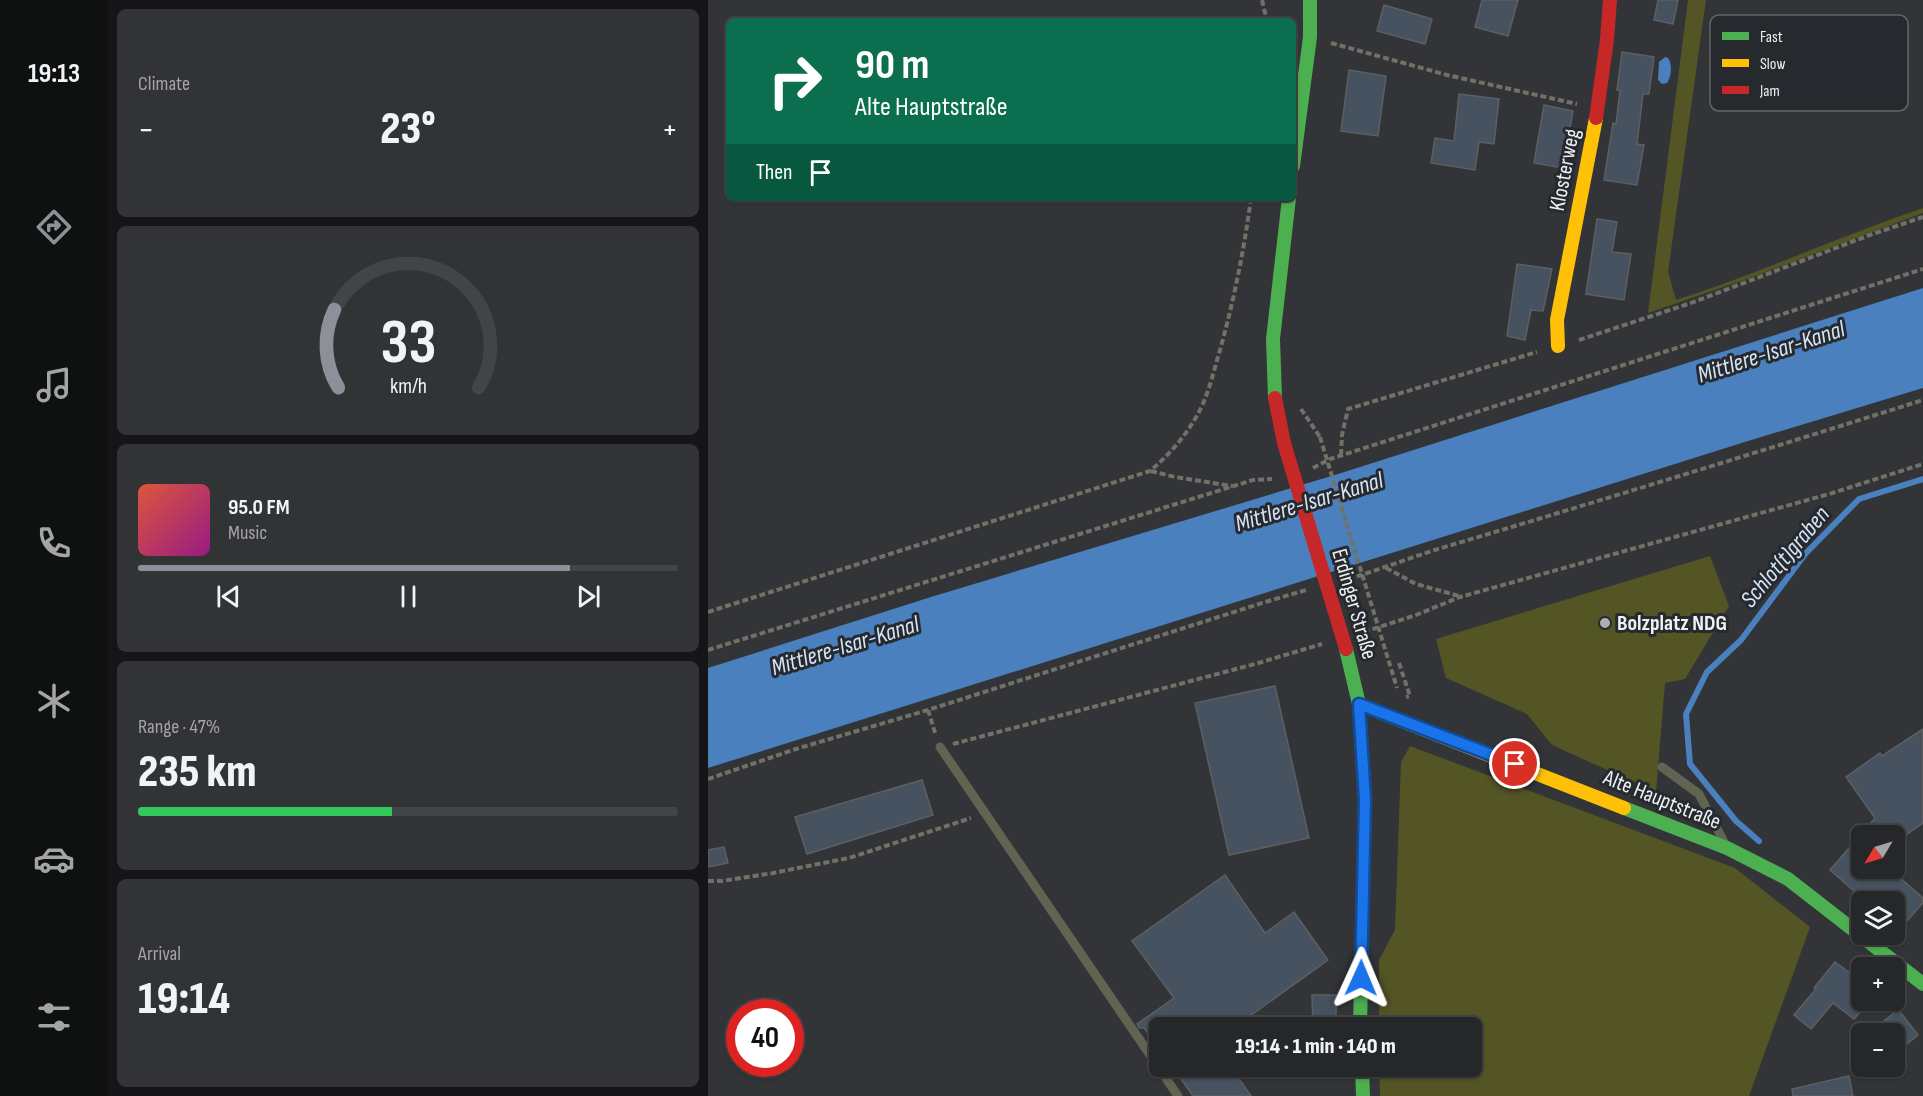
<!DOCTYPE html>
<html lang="en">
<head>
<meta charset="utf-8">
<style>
  body { margin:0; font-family:"Sofia Sans Condensed",sans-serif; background:#323335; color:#f1f3f6; height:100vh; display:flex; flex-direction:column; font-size:22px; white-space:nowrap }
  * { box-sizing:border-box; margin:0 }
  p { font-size:20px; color:#a4a5a8 }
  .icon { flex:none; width:33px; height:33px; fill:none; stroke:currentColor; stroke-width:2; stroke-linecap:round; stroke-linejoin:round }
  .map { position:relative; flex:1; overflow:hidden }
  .details { display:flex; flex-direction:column; gap:9px; padding:9px; background:#151517; width:600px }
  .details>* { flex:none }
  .hud { position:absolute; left:18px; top:18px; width:570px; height:183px; border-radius:9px; box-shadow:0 2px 4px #0004,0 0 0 2px #424446; background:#0b6e4f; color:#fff; overflow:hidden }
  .needle { width:39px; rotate:232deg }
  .buttons { position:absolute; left:1143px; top:825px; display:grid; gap:12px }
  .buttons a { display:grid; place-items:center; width:54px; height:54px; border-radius:9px; background:#262729; box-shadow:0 2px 4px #0004,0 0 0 2px #424446; font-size:30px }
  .speed { position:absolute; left:18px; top:999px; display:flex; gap:12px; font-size:30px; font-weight:700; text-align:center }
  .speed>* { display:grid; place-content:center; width:78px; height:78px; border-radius:50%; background:#262729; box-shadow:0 2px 4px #0004,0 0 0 2px #424446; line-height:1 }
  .speed .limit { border:9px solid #d22; background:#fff; color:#111 }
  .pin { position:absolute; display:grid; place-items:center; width:51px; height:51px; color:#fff; margin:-26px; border:3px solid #fff; border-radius:50%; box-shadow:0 2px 6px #0007 }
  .me { position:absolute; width:66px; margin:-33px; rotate:1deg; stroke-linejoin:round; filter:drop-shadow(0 0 4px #0008) }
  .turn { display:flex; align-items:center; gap:21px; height:126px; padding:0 30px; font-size:27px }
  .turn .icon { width:78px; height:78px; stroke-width:2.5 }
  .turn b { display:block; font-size:42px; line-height:51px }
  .then { display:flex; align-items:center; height:57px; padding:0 30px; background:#0003; gap:12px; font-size:22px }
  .big { font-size:45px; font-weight:800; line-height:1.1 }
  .details .widget { flex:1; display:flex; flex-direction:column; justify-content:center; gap:9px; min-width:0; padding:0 21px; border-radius:9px; background:#323335 }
  .details .dial { align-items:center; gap:0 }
  .dial svg { height:156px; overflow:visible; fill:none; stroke:#424446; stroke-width:7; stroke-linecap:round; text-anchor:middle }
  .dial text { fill:#f1f3f6; stroke:none }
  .song { display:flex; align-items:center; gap:18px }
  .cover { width:72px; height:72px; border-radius:9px; background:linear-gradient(135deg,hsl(10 70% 55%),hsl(310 70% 35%)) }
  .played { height:6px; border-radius:3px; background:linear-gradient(90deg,#8c9099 80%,#424446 80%) }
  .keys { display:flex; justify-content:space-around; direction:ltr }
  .heat { display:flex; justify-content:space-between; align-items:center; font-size:33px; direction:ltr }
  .charge { height:9px; border-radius:4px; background:linear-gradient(90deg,#34c759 47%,#424446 0) }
  .trip { position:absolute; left:441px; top:1017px; width:333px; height:60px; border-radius:9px; background:#262729; box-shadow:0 2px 4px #0004,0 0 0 2px #424446; font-weight:800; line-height:60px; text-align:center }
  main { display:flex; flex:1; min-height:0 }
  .menu { display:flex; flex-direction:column; width:108px; justify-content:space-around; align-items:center; background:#0f1010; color:#a4a5a8 }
  .menu .icon { width:42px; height:42px }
  .menu .selected { color:#8c9099 }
  .menu b { font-size:27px; color:#f1f3f6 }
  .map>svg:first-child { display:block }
  .green { fill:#545524 }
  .water { fill:#4980bd }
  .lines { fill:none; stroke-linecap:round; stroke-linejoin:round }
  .stream { stroke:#4980bd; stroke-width:6 }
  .building { fill:#465260; stroke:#5d5f61; stroke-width:1.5 }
  .path { stroke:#717168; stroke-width:4; stroke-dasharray:6 3; stroke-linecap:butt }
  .lane { stroke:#626452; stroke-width:9 }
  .fast { stroke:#4caf50; stroke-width:14 }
  .slow { stroke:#ffc107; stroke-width:14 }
  .jam { stroke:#c62828; stroke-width:14 }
  .path-bridge { stroke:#717168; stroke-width:4; stroke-dasharray:6 3; stroke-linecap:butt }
  .jam-bridge { stroke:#c62828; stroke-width:14 }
  .route-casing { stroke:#114b97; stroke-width:15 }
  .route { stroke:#1a73e8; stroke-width:10 }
  .poi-dot { fill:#acafb2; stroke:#262a2f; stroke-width:2 }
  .labels { text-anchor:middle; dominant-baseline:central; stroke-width:6; stroke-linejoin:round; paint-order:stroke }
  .street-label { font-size:22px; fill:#eef1f4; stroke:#262a2f }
  .poi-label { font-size:22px; font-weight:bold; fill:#eef1f4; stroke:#262a2f; text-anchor:start }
  .water-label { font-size:24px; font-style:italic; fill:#d5e5f7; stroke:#262a2f }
  .key { fill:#262a2f; stroke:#62666a; stroke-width:1.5 }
  .key-label { font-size:16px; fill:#eef1f4 }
</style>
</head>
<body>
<main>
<nav class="menu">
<b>19:13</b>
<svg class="icon selected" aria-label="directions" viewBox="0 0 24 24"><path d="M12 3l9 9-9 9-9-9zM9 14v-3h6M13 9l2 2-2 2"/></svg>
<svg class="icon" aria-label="music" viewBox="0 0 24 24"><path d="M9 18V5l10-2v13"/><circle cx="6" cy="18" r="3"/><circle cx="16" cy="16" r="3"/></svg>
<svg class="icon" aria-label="phone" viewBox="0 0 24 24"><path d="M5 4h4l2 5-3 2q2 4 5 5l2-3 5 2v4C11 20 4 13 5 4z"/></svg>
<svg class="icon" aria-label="climate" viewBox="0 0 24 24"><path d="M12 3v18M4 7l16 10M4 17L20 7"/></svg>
<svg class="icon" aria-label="car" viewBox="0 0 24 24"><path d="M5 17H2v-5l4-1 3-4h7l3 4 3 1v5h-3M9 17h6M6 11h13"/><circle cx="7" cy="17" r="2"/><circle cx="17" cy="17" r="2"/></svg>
<svg class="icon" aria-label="filters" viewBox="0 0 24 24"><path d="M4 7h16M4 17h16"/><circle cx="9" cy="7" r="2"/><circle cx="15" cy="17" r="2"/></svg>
</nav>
<section class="details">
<div class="widget"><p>Climate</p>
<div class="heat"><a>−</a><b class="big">23°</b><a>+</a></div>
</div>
<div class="widget dial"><svg viewBox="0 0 100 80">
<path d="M14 69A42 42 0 1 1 86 69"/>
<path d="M14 69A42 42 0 0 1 12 29" stroke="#8c9099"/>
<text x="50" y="56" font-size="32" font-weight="700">33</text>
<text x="50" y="72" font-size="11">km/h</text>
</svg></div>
<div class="widget">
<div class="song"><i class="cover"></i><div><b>95.0 FM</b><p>Music</p></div></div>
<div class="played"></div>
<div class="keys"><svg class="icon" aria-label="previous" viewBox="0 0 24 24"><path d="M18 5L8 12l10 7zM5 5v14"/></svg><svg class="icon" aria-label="pause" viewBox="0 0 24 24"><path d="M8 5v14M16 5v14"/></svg><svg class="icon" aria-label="next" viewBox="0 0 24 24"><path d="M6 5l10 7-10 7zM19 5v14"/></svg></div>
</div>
<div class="widget"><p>Range · 47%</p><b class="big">235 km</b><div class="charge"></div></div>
<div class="widget"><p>Arrival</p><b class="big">19:14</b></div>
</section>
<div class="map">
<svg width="1215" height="1096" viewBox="0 0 1215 1096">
  <rect width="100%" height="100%" fill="#323437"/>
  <!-- green -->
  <g class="green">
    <path d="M980,0H998L960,272L968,300C1052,273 1132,236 1215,208V213L1039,279L940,313Z"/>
    <polygon points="1002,556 1021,606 977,679 957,683 948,792 844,745 819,714 738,678 728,639"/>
    <polygon points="702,746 1027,868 1102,927 1041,1096 672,1096 671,1067 764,1066 764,1028 671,1027 671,960 687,930 693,762"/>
  </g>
  <!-- water -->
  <g class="water">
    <path d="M957,57L960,58C965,65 963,77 959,83L954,84L950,80L951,62Z"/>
    <polygon points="1215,288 1215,388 1040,441 0,768 0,668 223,597 630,474"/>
  </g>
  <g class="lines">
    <!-- stream -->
    <polyline class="stream" points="1051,841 1028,821 982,764 978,714 999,672 1033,640 1098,553 1151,499 1215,479"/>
  </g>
  <!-- building -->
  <g class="building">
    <polygon points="774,0 810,0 800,36 767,27"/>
    <polygon points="950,0 970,0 965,24 946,20"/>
    <polygon points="676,5 724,19 717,44 669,31"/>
    <polygon points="914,52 946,57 941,94 935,94 929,144 936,145 929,185 896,180 905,123 908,124 912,90 909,90"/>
    <polygon points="641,70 678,76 670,136 633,131"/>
    <polygon points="751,94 791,99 786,144 771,142 767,170 723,163 727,138 746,141"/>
    <polygon points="836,105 865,111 855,168 826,163"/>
    <polygon points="889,219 909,222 904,252 923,254 916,300 878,294"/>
    <polygon points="809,264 844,269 835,311 823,310 817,340 799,336"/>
    <polygon points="567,686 601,838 521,855 487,703"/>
    <polygon points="1215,729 1215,823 1186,843 1186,836 1154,836 1154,868 1181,868 1215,898 1215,903 1198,922 1186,913 1186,902 1174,902 1161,891 1154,898 1122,870 1167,818 1138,777 1172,753 1174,756"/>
    <polygon points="214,780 225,815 99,854 87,817"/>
    <polygon points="16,847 20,863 0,867 0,850"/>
    <polygon points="517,875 557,933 586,912 620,960 525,1028 452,1028 452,1049 436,1028 431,1028 429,1024 466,998 424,941"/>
    <polygon points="1127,962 1154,982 1154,1010 1146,1019 1125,1003 1103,1029 1086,1015 1108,989 1106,988"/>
    <polygon points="604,995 628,995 628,1028 605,1028"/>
    <polygon points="1186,1004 1210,1035 1186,1054 1186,1034 1160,1034 1186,1013"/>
    <polygon points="464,1066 522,1066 543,1096 485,1096"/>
    <polygon points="1141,1076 1145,1096 1085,1096 1084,1089"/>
  </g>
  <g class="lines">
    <!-- path -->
    <g class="path">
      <polyline points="554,0 559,21"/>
      <polyline points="623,43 739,75 869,104"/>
      <polyline points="871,340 983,303 1162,235 1215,217"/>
      <polyline points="593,409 612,437"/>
      <polyline points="633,455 634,435 640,409 829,352"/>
      <polyline points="605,468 622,459 1215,269"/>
      <polyline points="443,471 467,477 524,486"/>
      <polyline points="678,568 708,584 751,596"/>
      <path d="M640,579C674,569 706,556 740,546C898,499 1057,450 1215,400"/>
      <path d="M0,612L442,471C460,456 475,439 487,419C500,398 505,373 512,350C526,300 536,250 543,198"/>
      <polyline points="656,632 708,615 752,597 1121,494 1215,464"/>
      <polyline points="0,650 545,480 564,479"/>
      <polyline points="691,663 702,696 698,697"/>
      <polyline points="220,710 228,736"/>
      <polyline points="245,744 547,664 614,644"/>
      <polyline points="0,779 88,749 220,710 554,603 598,590"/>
      <polyline points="0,881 14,881 65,873 141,858 263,818"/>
    </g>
    <!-- lane -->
    <g class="lane">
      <polyline points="232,747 470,1096"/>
      <polyline points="954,767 991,794 1016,842"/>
    </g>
    <!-- fast -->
    <g class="fast">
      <polyline points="585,166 602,37 602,0"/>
      <polyline points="567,398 565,339 581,198"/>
      <polyline points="638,649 651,704 657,800 652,1028"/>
      <polyline points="916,808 1019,848 1080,879 1215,984"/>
      <polyline points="654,1066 655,1096"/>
    </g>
    <!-- slow -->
    <g class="slow">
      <polyline points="850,346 849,320 888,118"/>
      <polyline points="651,704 916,808"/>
    </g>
    <!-- jam -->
    <polyline class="jam" points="888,118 899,40 902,0"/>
    <!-- path-bridge -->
    <polyline class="path-bridge" points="612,437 689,688"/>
    <!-- jam-bridge -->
    <polyline class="jam-bridge" points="567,398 576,443 638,649"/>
  </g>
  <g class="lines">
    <defs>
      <polyline id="route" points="653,978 657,800 651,704 807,764"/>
    </defs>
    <!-- route casing -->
    <use href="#route" class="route-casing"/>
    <!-- route -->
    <use href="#route" class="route"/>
  </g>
  <!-- markers -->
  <circle class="poi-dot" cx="897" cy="623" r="6"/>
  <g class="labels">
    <!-- street labels -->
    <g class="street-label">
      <text transform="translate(857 170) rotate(-79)">Klosterweg</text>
      <text transform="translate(646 604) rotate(74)">Erdinger Straße</text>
      <text transform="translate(954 800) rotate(22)">Alte Hauptstraße</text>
    </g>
    <!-- poi labels -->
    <g class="poi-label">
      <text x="909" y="623">Bolzplatz NDG</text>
    </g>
    <!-- water labels -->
    <g class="water-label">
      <text transform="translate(1063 352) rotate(-18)">Mittlere-Isar-Kanal</text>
      <text transform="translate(601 502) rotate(-17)">Mittlere-Isar-Kanal</text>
      <text transform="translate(1077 557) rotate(-50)">Schlot(t)graben</text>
      <text transform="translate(137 646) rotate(-17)">Mittlere-Isar-Kanal</text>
    </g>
  </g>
  <!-- legend -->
  <rect x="1002" y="15" width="198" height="96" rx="9" class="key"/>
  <rect x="1014" y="32" width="27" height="8" fill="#4caf50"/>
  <rect x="1014" y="59" width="27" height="8" fill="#ffc107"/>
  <rect x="1014" y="86" width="27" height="8" fill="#c62828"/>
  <g class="key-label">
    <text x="1052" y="42">Fast</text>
    <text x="1052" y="69">Slow</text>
    <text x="1052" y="96">Jam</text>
  </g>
</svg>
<div class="buttons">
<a><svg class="needle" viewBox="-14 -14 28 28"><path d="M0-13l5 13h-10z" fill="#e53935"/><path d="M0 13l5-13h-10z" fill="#a4a5a8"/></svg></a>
<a><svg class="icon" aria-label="layers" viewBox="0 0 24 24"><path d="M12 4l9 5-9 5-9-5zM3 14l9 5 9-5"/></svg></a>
<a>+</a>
<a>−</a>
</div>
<div class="speed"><div class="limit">40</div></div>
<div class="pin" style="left:807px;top:764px;background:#d93025"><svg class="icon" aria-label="arrive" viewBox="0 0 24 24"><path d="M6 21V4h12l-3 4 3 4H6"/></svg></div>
<svg class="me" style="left:653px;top:978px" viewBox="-20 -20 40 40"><path d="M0-17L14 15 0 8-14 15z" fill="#1a73e8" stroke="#fff" stroke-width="4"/></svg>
<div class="trip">19:14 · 1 min · 140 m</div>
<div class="hud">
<div class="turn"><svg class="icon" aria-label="right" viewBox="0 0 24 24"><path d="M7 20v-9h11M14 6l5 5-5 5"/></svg><div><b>90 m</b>Alte Hauptstraße</div></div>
<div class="then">Then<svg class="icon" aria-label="arrive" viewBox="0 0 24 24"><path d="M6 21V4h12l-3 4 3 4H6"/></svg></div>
</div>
</div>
</main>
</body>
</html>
